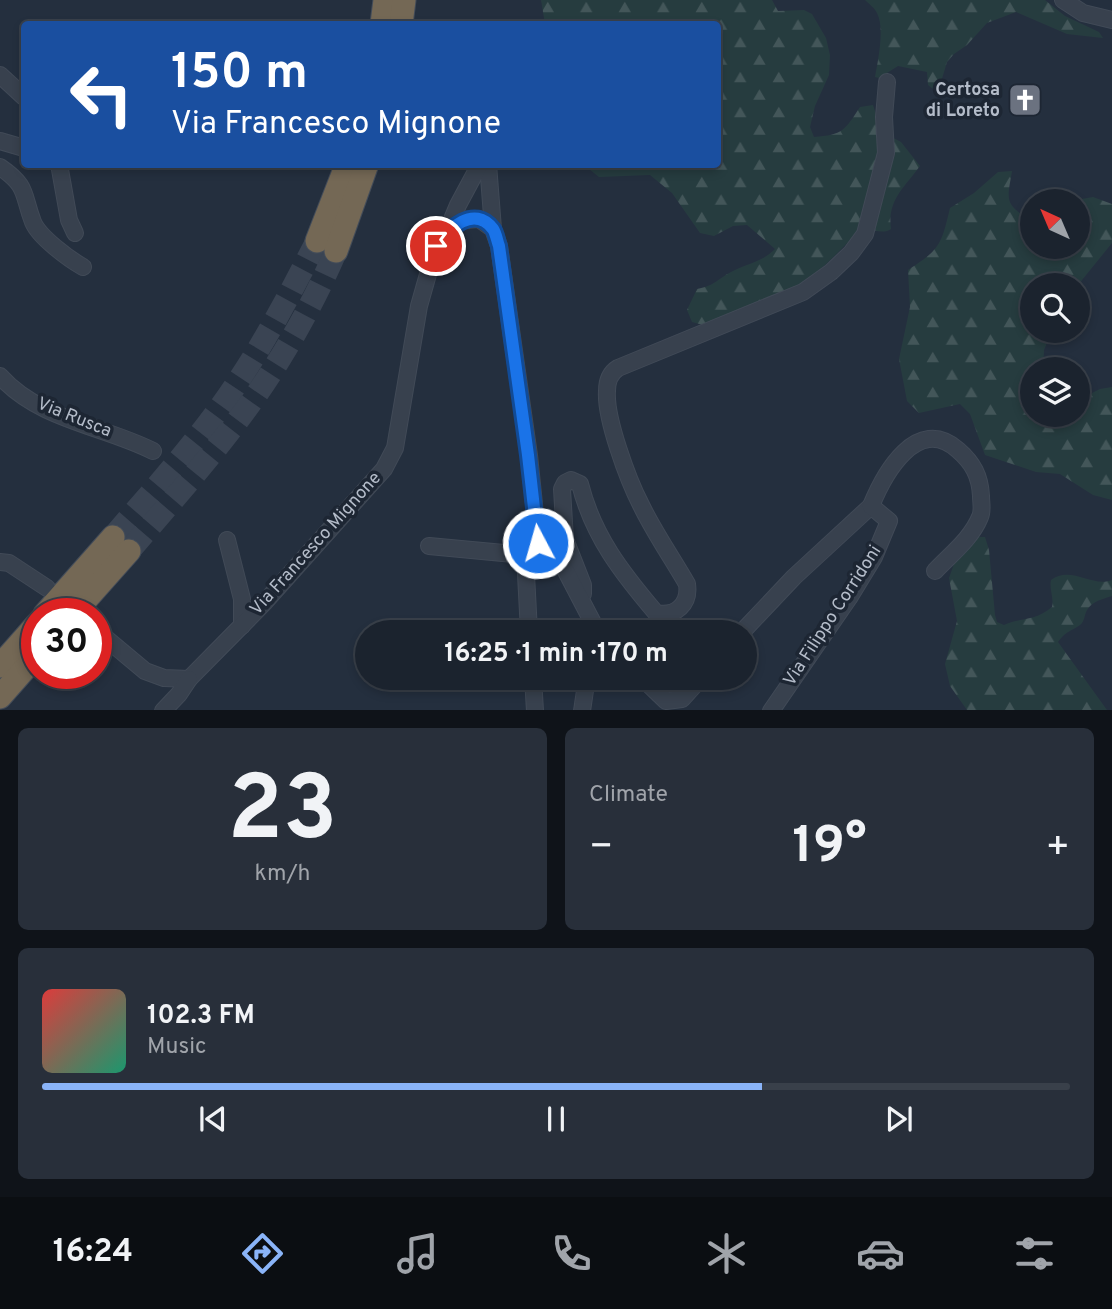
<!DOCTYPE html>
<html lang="en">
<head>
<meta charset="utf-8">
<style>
  body { margin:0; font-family:Overpass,sans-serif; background:#282f3a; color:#f1f3f6; height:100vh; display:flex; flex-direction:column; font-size:26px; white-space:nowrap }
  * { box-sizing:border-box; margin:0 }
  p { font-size:23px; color:#a0a4aa }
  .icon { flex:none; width:38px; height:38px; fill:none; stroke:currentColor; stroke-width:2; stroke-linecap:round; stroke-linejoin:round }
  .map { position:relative; height:710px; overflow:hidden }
  .side { display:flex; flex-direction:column; gap:18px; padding:18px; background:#0f1319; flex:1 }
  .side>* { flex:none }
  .hud { position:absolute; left:21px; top:21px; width:700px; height:147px; border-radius:7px; box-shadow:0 4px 10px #0003,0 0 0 2px #39404a; background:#1a4fa0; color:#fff; overflow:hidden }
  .needle { width:46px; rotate:316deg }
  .controls { position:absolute; left:1020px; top:189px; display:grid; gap:14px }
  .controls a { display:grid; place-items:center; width:70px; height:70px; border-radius:50%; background:#1b232e; box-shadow:0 4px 10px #0003,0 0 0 2px #39404a; font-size:35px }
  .speed { position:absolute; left:21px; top:598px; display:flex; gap:14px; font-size:35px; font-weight:700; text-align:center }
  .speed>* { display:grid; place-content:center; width:91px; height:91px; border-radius:50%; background:#1b232e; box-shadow:0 4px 10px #0003,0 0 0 2px #39404a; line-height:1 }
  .speed .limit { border:10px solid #d22; background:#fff; color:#111 }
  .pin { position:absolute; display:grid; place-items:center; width:60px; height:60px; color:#fff; margin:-30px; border:4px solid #fff; border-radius:50%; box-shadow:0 2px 7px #0007 }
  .me { position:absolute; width:77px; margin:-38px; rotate:354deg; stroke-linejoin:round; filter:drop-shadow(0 0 5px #0008) }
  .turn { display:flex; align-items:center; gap:24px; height:147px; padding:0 35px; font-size:32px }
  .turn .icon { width:91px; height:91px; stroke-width:2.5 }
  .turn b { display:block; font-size:49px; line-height:60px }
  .big { font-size:52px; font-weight:700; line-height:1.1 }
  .side .tile { flex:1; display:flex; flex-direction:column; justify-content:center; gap:10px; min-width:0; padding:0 24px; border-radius:10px; background:#282f3a }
  .side .dial { align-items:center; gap:0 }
  .dial b { font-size:91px; line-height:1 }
  .song { display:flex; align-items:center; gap:21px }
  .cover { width:84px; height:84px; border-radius:10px; background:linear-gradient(135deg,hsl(0 70% 55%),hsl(160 70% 35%)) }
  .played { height:7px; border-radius:4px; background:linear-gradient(90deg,#8ab4f8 70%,#39404a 70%) }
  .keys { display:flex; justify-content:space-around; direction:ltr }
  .heat { display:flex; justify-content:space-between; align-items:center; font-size:38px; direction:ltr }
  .side .tiles { flex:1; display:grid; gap:18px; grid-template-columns:1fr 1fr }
  .tile:last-child { grid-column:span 2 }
  .trip { position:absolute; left:355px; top:620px; width:402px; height:70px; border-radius:35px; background:#1b232e; box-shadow:0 4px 10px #0003,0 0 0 2px #39404a; font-weight:700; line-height:70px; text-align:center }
  .tabs { display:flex; height:112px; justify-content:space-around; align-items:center; background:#0b0e12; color:#a0a4aa }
  .tabs .icon { width:49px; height:49px }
  .tabs .on { color:#8ab4f8 }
  .tabs b { font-size:32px; color:#f1f3f6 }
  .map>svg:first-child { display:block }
  .forest { fill:url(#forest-firs) }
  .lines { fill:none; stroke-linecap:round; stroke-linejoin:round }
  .highway-tunnel { stroke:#3a4453; stroke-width:23; stroke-dasharray:23 11; stroke-linecap:butt }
  .minor-casing { stroke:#414a57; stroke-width:18 }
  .highway-casing { stroke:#434c59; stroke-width:25 }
  .minor { stroke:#38414e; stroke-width:16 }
  .highway { stroke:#746855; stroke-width:23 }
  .route-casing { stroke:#114b97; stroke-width:18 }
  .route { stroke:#1a73e8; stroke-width:12 }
  .labels { text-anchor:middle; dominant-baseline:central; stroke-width:7; stroke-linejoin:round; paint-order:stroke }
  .poi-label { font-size:18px; font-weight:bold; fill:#b4bcc9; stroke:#1d2633; text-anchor:end }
  .street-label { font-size:18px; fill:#b4bcc9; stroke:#1d2633 }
</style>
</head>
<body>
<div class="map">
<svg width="1112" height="711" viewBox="0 0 1112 711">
  <defs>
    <pattern id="forest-firs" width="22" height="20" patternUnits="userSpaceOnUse" patternTransform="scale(1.75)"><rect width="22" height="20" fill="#263c3f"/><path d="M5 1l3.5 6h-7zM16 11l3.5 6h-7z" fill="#435659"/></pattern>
  </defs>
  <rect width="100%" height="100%" fill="#242f3e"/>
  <!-- forest -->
  <g class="forest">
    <path d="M541,0H772L778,11L804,10L812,14L826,38L830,55L829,75L815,106L810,127L814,137C843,135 845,130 860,107L873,105L882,132L901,142L920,166C904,188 887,200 891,229C881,236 870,226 860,230C838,252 814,280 785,294C758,306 729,311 703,325L692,322L687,310L697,289C716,285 716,280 731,272C748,263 761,263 775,249L747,225L733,226L714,236L700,233L672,193L650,175L599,177L584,165L718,164V24H545Z"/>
    <path d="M865,0H1045L1065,16L1099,32L1103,38L1067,34L1016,12L987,23L967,45L954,54L947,62L941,82L933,89L928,85L927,72L898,66L879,78L875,77C878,60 885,28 877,13C875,8 869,4 865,0Z"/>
    <path d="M1012,171C1008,197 1003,204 1028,218L1032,216V247H1078V201H1071L1093,197L1112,204V243L1078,285H1032V331H1052L1044,350L1043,369H1032V415H1078V400L1100,389L1112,387V500L1093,495L1060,474L1036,472L985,455L970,414L960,404L919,413L907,401L899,359L910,307L908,270C940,249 941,246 950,208L974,193L998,172Z"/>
    <path d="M978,537H985L989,550L995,615L997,622L1004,625C1021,617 1034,622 1052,607C1054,597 1049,589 1051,580C1071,565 1092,588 1112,580V596C1103,599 1092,601 1087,610C1084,615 1085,621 1080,625C1070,632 1066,631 1058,642L1107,710H967L950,686L945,664L957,621L949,578L954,564Z"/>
  </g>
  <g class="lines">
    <!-- highway-tunnel -->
    <g class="highway-tunnel">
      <path d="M113,537C155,488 199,440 235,386C266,340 292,290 317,241"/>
      <path d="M129,551C171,502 214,454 252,401C285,354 313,304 336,251"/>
    </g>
    <defs>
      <g id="minor">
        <polyline points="1063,0 1083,13 1112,20"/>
        <polyline points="0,75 24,97"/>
        <polyline points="0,141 24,148"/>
        <polyline points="59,164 69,220 75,233"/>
        <polyline points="488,164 493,229"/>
        <path d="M0,167C29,187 22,194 33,222C39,237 69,259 83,267"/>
        <polyline points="448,229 458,205 480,164"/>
        <path d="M0,376C39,420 104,426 153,451"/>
        <polyline points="227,540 242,599 242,626"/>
        <polyline points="429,546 525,555"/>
        <polyline points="0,562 9,563 47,588"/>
        <path d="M583,594V585L565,539L562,489L565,483L571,480L580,484C593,536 622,573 656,613C676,617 690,604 687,584C672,558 654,532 641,505C628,480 605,418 607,391C607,381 610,373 618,368L803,292L831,272L851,253L865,234L886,153L884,117L887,82"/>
        <polyline points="96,630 145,671 164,678 189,679 264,603 384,469 395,448 419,306 436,246 448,229 464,220 479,219 493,229 499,246 529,455 538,543 547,545 557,554 593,623 593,632"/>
        <polyline points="529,632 525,555 530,549"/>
        <polyline points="742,632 794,577 871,506"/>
        <polyline points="533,677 535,711"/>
        <polyline points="641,677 666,701 682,699 702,677"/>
        <polyline points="163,711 179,694 189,679"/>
        <polyline points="582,711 587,677"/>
        <path d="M771,711L849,598L874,557L889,521L871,506C884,474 917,414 958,450C973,463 980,476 981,496C981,503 983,511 980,517C971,539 951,554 935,571"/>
      </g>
      <g id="highway">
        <polyline points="382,24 385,0"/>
        <polyline points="401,24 404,0"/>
        <polyline points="317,241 347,164"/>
        <polyline points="336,251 367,164"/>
        <polyline points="45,614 113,537"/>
        <polyline points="73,614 129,551"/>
        <polyline points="0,666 37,624"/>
        <polyline points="0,697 37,655"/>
      </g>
    </defs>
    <!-- minor casing -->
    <use href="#minor" class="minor-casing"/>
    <!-- highway casing -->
    <use href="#highway" class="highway-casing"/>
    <!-- minor -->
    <use href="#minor" class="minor"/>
    <!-- highway -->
    <use href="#highway" class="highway"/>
  </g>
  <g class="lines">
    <defs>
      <path id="route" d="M436,246C448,229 474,204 493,229C496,233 497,241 499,246L528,455L538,543"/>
    </defs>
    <!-- route casing -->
    <use href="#route" class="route-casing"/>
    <!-- route -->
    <use href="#route" class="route"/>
  </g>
  <!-- icons -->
  <defs>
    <symbol id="church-square" viewBox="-11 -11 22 22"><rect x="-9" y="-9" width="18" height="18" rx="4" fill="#6b7280" stroke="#1d2633"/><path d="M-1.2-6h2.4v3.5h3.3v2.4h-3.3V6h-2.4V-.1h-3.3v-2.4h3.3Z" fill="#fff"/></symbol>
  </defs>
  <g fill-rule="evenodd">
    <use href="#church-square" x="1006" y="81" width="38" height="38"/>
  </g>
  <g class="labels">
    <!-- poi labels -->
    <g class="poi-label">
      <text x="1000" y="90">Certosa<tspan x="1000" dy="21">di Loreto</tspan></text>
    </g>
    <!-- street labels -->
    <g class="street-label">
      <text transform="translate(74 418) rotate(22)">Via Rusca</text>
      <text transform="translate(316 544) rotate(-48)">Via Francesco Mignone</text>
      <text transform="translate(833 616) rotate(-57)">Via Filippo Corridoni</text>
    </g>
  </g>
</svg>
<div class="controls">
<a><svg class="needle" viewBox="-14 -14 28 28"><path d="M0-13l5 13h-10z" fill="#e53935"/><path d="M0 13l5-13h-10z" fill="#a0a4aa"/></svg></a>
<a><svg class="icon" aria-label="search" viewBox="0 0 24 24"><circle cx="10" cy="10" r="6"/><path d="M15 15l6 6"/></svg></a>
<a><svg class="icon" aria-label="layers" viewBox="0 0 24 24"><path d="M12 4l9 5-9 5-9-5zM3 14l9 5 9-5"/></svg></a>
</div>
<div class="speed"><div class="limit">30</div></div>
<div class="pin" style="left:436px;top:246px;background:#d93025"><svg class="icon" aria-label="arrive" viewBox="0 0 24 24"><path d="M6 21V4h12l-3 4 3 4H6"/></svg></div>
<svg class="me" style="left:538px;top:543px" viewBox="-20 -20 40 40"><circle r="17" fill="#1a73e8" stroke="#fff" stroke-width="3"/><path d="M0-11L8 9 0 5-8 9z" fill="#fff"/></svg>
<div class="trip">16:25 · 1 min · 170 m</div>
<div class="hud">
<div class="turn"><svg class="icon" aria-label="left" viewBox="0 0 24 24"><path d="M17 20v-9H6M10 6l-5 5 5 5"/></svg><div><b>150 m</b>Via Francesco Mignone</div></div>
</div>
</div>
<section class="side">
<div class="tiles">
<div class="tile dial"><b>23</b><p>km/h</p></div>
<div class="tile"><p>Climate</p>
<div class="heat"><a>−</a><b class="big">19°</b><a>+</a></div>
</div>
<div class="tile">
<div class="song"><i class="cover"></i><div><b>102.3 FM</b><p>Music</p></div></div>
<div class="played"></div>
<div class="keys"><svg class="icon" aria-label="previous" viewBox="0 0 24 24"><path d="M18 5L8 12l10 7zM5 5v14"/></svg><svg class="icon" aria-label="pause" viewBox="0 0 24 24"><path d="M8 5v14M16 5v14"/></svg><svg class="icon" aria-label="next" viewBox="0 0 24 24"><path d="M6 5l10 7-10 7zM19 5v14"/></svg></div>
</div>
</div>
</section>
<nav class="tabs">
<b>16:24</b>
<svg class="icon on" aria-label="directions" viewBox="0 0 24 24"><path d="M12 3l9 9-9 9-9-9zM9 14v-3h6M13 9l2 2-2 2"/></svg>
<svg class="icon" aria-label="music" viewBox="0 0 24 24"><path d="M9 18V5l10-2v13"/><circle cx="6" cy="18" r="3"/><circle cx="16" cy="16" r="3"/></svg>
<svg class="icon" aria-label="phone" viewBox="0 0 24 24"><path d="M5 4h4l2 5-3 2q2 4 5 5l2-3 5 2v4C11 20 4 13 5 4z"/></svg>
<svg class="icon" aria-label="climate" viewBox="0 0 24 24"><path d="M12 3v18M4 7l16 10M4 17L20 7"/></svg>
<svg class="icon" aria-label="car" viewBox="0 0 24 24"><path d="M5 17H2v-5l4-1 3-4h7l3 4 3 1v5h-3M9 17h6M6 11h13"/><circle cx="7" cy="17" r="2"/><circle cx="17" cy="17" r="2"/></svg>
<svg class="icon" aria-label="filters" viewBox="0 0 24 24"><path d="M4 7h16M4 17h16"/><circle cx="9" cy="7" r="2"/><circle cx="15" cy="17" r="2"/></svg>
</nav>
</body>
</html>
